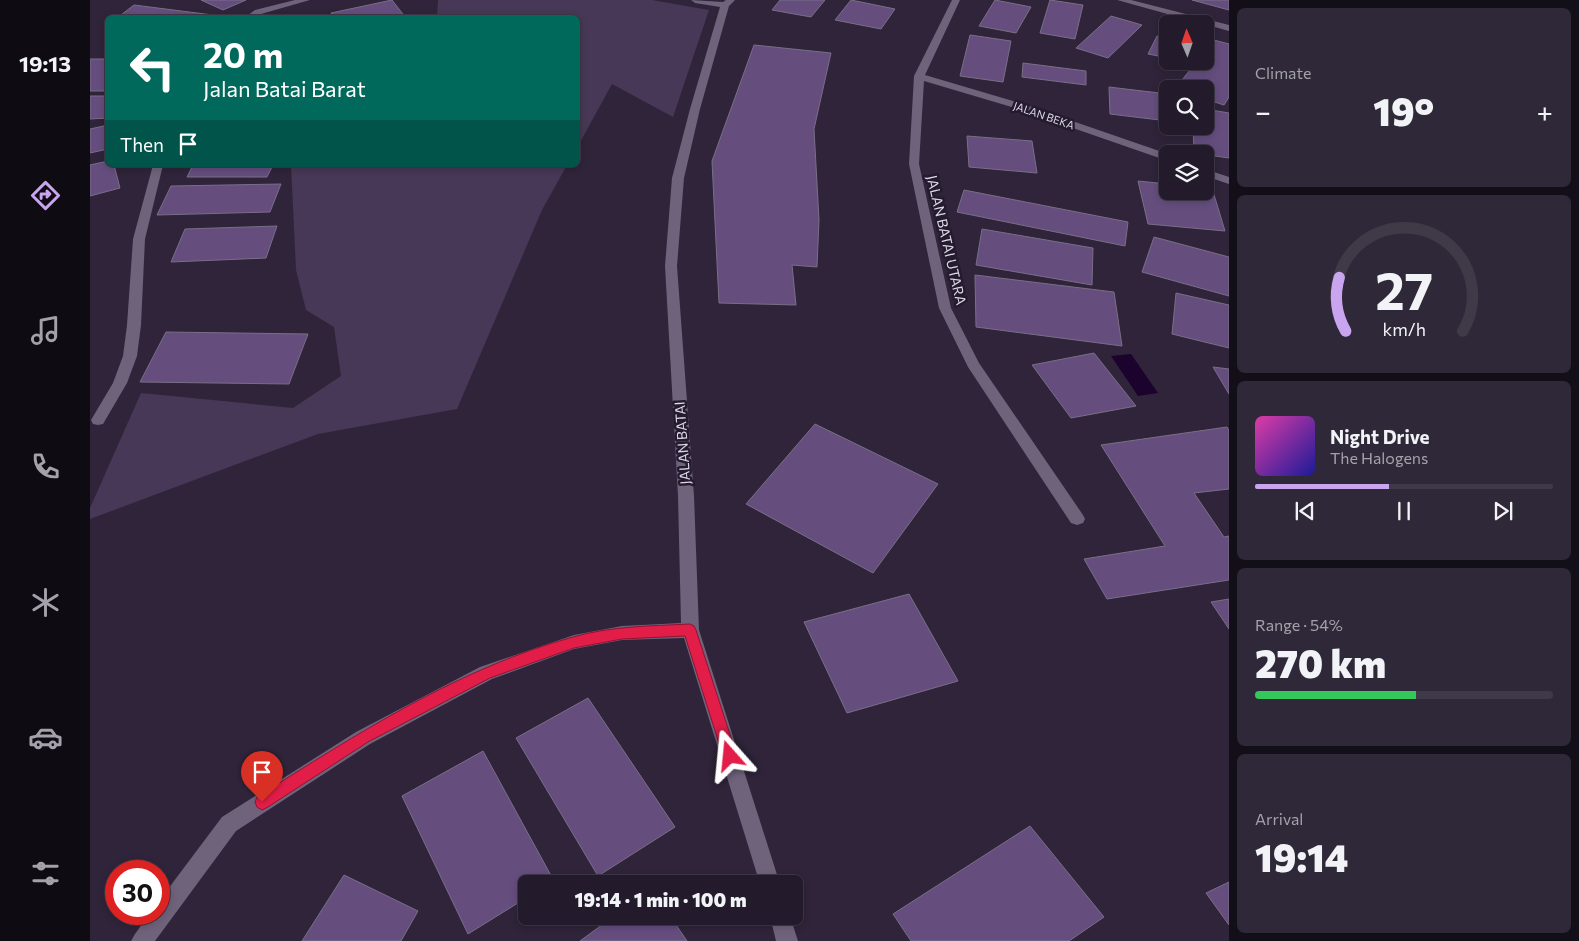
<!DOCTYPE html>
<html lang="en">
<head>
<meta charset="utf-8">
<style>
  body { margin:0; font-family:Commissioner,sans-serif; background:#2f2838; color:#f1f3f6; height:100vh; display:flex; flex-direction:column; font-size:19px; white-space:nowrap }
  * { box-sizing:border-box; margin:0 }
  p { font-size:16px; color:#a3a1a9 }
  .icon { flex:none; width:28px; height:28px; fill:none; stroke:currentColor; stroke-width:2; stroke-linecap:round; stroke-linejoin:round }
  .map { position:relative; flex:1; overflow:hidden }
  .details { display:flex; flex-direction:column; gap:8px; padding:8px; background:#130f18; width:350px }
  .details>* { flex:none }
  .guide { position:absolute; left:15px; top:15px; width:475px; height:152px; border-radius:8px; box-shadow:0 2px 8px #0003,0 0 0 1px #403948; background:#00695c; color:#fff; overflow:hidden }
  .needle { width:32px; rotate:358deg }
  .fabs { position:absolute; left:1069px; top:15px; display:grid; gap:10px }
  .fabs a { display:grid; place-items:center; width:55px; height:55px; border-radius:8px; background:#231b2c; box-shadow:0 2px 8px #0003,0 0 0 1px #403948; font-size:25px }
  .speed { position:absolute; left:15px; top:860px; display:flex; gap:10px; font-size:25px; font-weight:700; text-align:center }
  .speed>* { display:grid; place-content:center; width:65px; height:65px; border-radius:50%; background:#231b2c; box-shadow:0 2px 8px #0003,0 0 0 1px #403948; line-height:1 }
  .speed .limit { border:8px solid #d22; background:#fff; color:#111 }
  .pin { position:absolute; display:grid; place-items:center; width:42px; height:42px; color:#fff; margin:-51px -21px; border-radius:50% 50% 50% 0; rotate:-45deg; box-shadow:0 0 5px #0007 }
  .pin .icon { rotate:45deg }
  .me { position:absolute; width:55px; margin:-28px; rotate:342deg; stroke-linejoin:round; filter:drop-shadow(0 0 4px #0008) }
  .turn { display:flex; align-items:center; gap:18px; height:105px; padding:0 15px; font-size:22px }
  .turn .icon { width:65px; height:65px; stroke-width:2.5 }
  .turn b { display:block; font-size:35px; line-height:42px }
  .then { display:flex; align-items:center; height:48px; padding:0 15px; background:#0003; gap:10px; font-size:19px }
  .big { font-size:38px; font-weight:800; line-height:1.1 }
  .details .widget { flex:1; display:flex; flex-direction:column; justify-content:center; gap:8px; min-width:0; padding:0 18px; border-radius:8px; background:#2f2838 }
  .details .dial { align-items:center; gap:0 }
  .dial svg { height:130px; overflow:visible; fill:none; stroke:#403948; stroke-width:7; stroke-linecap:round; text-anchor:middle }
  .dial text { fill:#f1f3f6; stroke:none }
  .song { display:flex; align-items:center; gap:15px }
  .cover { width:60px; height:60px; border-radius:8px; background:linear-gradient(135deg,hsl(320 70% 55%),hsl(240 70% 35%)) }
  .played { height:5px; border-radius:2px; background:linear-gradient(90deg,#c8a5ee 45%,#403948 45%) }
  .keys { display:flex; justify-content:space-around; direction:ltr }
  .heat { display:flex; justify-content:space-between; align-items:center; font-size:28px; direction:ltr }
  .charge { height:8px; border-radius:4px; background:linear-gradient(90deg,#34c759 54%,#403948 0) }
  .trip { position:absolute; left:428px; top:875px; width:285px; height:50px; border-radius:8px; background:#231b2c; box-shadow:0 2px 8px #0003,0 0 0 1px #403948; font-weight:800; line-height:50px; text-align:center }
  main { display:flex; flex:1; min-height:0 }
  .tabs { display:flex; flex-direction:column; width:90px; justify-content:space-around; align-items:center; background:#0e0b12; color:#a3a1a9 }
  .tabs .icon { width:35px; height:35px }
  .tabs .current { color:#c8a5ee }
  .tabs b { font-size:22px; color:#f1f3f6 }
  .map>svg:first-child { display:block }
  .green { fill:#473857 }
  .water { fill:#1b032d }
  .building { fill:#654e7e; stroke:#7a6e87 }
  .lines { fill:none; stroke-linecap:round; stroke-linejoin:round }
  .street { fill:#6f637c; fill-rule:evenodd }
  .route { fill:#e11d48; stroke:#92132f }
  .labels { text-anchor:middle; dominant-baseline:central; stroke-width:5; stroke-linejoin:round; paint-order:stroke }
  .far-street-label { font-size:11px; fill:#ded8e6; stroke:#251b30 }
  .street-label { font-size:14px; fill:#ded8e6; stroke:#251b30 }
</style>
</head>
<body>
<main>
<nav class="tabs">
<b>19:13</b>
<svg class="icon current" aria-label="directions" viewBox="0 0 24 24"><path d="M12 3l9 9-9 9-9-9zM9 14v-3h6M13 9l2 2-2 2"/></svg>
<svg class="icon" aria-label="music" viewBox="0 0 24 24"><path d="M9 18V5l10-2v13"/><circle cx="6" cy="18" r="3"/><circle cx="16" cy="16" r="3"/></svg>
<svg class="icon" aria-label="phone" viewBox="0 0 24 24"><path d="M5 4h4l2 5-3 2q2 4 5 5l2-3 5 2v4C11 20 4 13 5 4z"/></svg>
<svg class="icon" aria-label="climate" viewBox="0 0 24 24"><path d="M12 3v18M4 7l16 10M4 17L20 7"/></svg>
<svg class="icon" aria-label="car" viewBox="0 0 24 24"><path d="M5 17H2v-5l4-1 3-4h7l3 4 3 1v5h-3M9 17h6M6 11h13"/><circle cx="7" cy="17" r="2"/><circle cx="17" cy="17" r="2"/></svg>
<svg class="icon" aria-label="filters" viewBox="0 0 24 24"><path d="M4 7h16M4 17h16"/><circle cx="9" cy="7" r="2"/><circle cx="15" cy="17" r="2"/></svg>
</nav>
<div class="map">
<svg width="1139" height="941" viewBox="0 0 1139 941">
  <rect width="100%" height="100%" fill="#2f243a"/>
  <!-- green -->
  <g class="green">
    <polygon points="348,0 562,0 619,10 583,117 522,84 488,146 488,18 347,17"/>
    <polygon points="201,165 477,165 452,210 367,409 228,434 0,519 0,508 51,393 203,408 251,376 244,327 216,310 206,270"/>
  </g>
  <!-- water -->
  <polygon class="water" points="1041,354 1068,393 1048,396 1021,356"/>
  <!-- building -->
  <g class="building">
    <polygon points="111,0 156,0 133,10"/>
    <polygon points="302,0 316,18 244,18 241,13"/>
    <polygon points="690,0 735,0 721,17 682,10"/>
    <polygon points="761,0 805,9 791,29 745,20"/>
    <polygon points="905,0 941,7 926,33 889,26"/>
    <polygon points="960,0 993,5 985,39 950,33"/>
    <polygon points="1102,0 1139,0 1139,10"/>
    <polygon points="44,5 123,15 119,18 27,18"/>
    <polygon points="1021,16 1052,25 1018,58 986,48"/>
    <polygon points="880,35 921,41 913,82 870,76"/>
    <polygon points="1067,36 1078,38 1078,58 1058,54"/>
    <polygon points="1124,40 1139,44 1139,97 1134,105 1115,99 1115,89 1085,89 1107,61 1115,61 1115,51"/>
    <polygon points="664,45 741,53 724,129 729,220 727,267 702,265 706,305 629,303 622,161"/>
    <rect x="0" y="59" width="18" height="32"/>
    <polygon points="933,63 996,71 996,85 932,77"/>
    <polygon points="1019,87 1078,94 1078,121 1020,114"/>
    <polygon points="0,96 18,96 18,118 0,119"/>
    <polygon points="1115,109 1139,113 1139,158 1104,153 1103,126 1115,126"/>
    <polygon points="18,125 18,149 0,153 0,129"/>
    <polygon points="877,136 942,141 947,173 879,167"/>
    <polygon points="18,161 18,165 24,165 30,188 0,196 0,165"/>
    <polygon points="103,165 183,165 177,177 97,177"/>
    <polygon points="1048,181 1078,184 1078,191 1115,191 1115,188 1122,188 1135,231 1058,224"/>
    <polygon points="191,184 180,212 67,215 81,186"/>
    <polygon points="874,190 1038,222 1035,246 867,212"/>
    <polygon points="187,226 176,258 81,262 95,229"/>
    <polygon points="892,229 1003,248 1002,285 886,265"/>
    <polygon points="1064,237 1139,257 1139,296 1052,272"/>
    <polygon points="885,275 1024,292 1032,346 886,327"/>
    <polygon points="1086,293 1139,305 1139,348 1082,334"/>
    <polygon points="76,332 218,334 199,384 50,382"/>
    <polygon points="1004,353 1046,406 981,418 942,365"/>
    <polygon points="1123,367 1139,369 1139,394"/>
    <polygon points="725,424 848,484 783,573 656,504"/>
    <polygon points="1137,427 1139,430 1139,489 1104,493 1134,537 1139,536 1139,580 1017,599 994,559 1075,546 1011,445"/>
    <polygon points="819,594 868,681 757,713 714,622"/>
    <polygon points="1139,599 1139,629 1121,602"/>
    <polygon points="498,698 585,827 508,876 426,738"/>
    <polygon points="393,751 464,881 459,884 436,884 436,898 378,934 312,796"/>
    <polygon points="940,826 1014,917 979,941 821,941 803,914"/>
    <polygon points="254,875 328,911 311,941 212,941"/>
    <polygon points="1139,882 1139,925 1116,893"/>
    <polygon points="524,916 580,916 597,941 490,941"/>
  </g>
  <g class="lines">
    <!-- street -->
    <g class="street">
      <polygon points="205,0 220,0 171,14 165,18 154,18 165,10"/>
      <polygon points="601,0 633,2 636,0 645,0 639,6 610,109 594,178 587,266 604,496 609,630 690,884 670,884 594,638 532,640 484,649 402,679 280,744 146,831 65,941 41,941 45,934 59,914 69,914 69,901 132,817 266,732 390,667 484,635 532,626 591,623 588,496 575,266 582,178 600,109 630,7 605,3"/>
      <polygon points="862,0 870,0 835,75 933,104 1078,154 1078,161 925,108 834,81 829,164 861,308 889,363 993,515 995,519 993,523 987,525 981,523 878,367 849,308 819,164 824,76"/>
      <polygon points="1027,0 1041,0 1139,25 1139,31"/>
      <polygon points="63,165 73,165 55,239 51,325 47,356 37,383 13,424 8,425 3,424 1,420 23,383 33,356 37,325 43,239"/>
      <polygon points="1115,169 1139,177 1139,184 1115,176"/>
      <polygon points="680,916 700,916 708,941 686,941"/>
    </g>
  </g>
  <!-- route -->
  <path class="route" d="M600,624L604,626L606,630L647,756L645,761L640,763L635,761L633,756L595,636L532,639L484,648L400,678L278,742L178,807L172,810L167,807L165,802L167,797C267,734 369,668 483,637C521,626 561,626 600,624Z"/>
  <g class="labels">
    <!-- far-street labels -->
    <g class="far-street-label">
      <text transform="translate(954 115) rotate(19)">JALAN BEKA</text>
    </g>
    <!-- street labels -->
    <g class="street-label">
      <text transform="translate(857 240) rotate(77)">JALAN BATAI UTARA</text>
      <text transform="translate(592 443) rotate(-94)">JALAN BATAI</text>
    </g>
  </g>
</svg>
<div class="fabs">
<a><svg class="needle" viewBox="-14 -14 28 28"><path d="M0-13l5 13h-10z" fill="#e53935"/><path d="M0 13l5-13h-10z" fill="#a3a1a9"/></svg></a>
<a><svg class="icon" aria-label="search" viewBox="0 0 24 24"><circle cx="10" cy="10" r="6"/><path d="M15 15l6 6"/></svg></a>
<a><svg class="icon" aria-label="layers" viewBox="0 0 24 24"><path d="M12 4l9 5-9 5-9-5zM3 14l9 5 9-5"/></svg></a>
</div>
<div class="speed"><div class="limit">30</div></div>
<div class="pin" style="left:172px;top:802px;background:#d93025"><svg class="icon" aria-label="arrive" viewBox="0 0 24 24"><path d="M6 21V4h12l-3 4 3 4H6"/></svg></div>
<svg class="me" style="left:640px;top:756px" viewBox="-20 -20 40 40"><path d="M0-17L14 15 0 8-14 15z" fill="#e11d48" stroke="#fff" stroke-width="4"/></svg>
<div class="trip">19:14 · 1 min · 100 m</div>
<div class="guide">
<div class="turn"><svg class="icon" aria-label="left" viewBox="0 0 24 24"><path d="M17 20v-9H6M10 6l-5 5 5 5"/></svg><div><b>20 m</b>Jalan Batai Barat</div></div>
<div class="then">Then<svg class="icon" aria-label="arrive" viewBox="0 0 24 24"><path d="M6 21V4h12l-3 4 3 4H6"/></svg></div>
</div>
</div>
<section class="details">
<div class="widget"><p>Climate</p>
<div class="heat"><a>−</a><b class="big">19°</b><a>+</a></div>
</div>
<div class="widget dial"><svg viewBox="0 0 100 80">
<path d="M14 69A42 42 0 1 1 86 69"/>
<path d="M14 69A42 42 0 0 1 10 36" stroke="#c8a5ee"/>
<text x="50" y="56" font-size="32" font-weight="700">27</text>
<text x="50" y="72" font-size="11">km/h</text>
</svg></div>
<div class="widget">
<div class="song"><i class="cover"></i><div><b>Night Drive</b><p>The Halogens</p></div></div>
<div class="played"></div>
<div class="keys"><svg class="icon" aria-label="previous" viewBox="0 0 24 24"><path d="M18 5L8 12l10 7zM5 5v14"/></svg><svg class="icon" aria-label="pause" viewBox="0 0 24 24"><path d="M8 5v14M16 5v14"/></svg><svg class="icon" aria-label="next" viewBox="0 0 24 24"><path d="M6 5l10 7-10 7zM19 5v14"/></svg></div>
</div>
<div class="widget"><p>Range · 54%</p><b class="big">270 km</b><div class="charge"></div></div>
<div class="widget"><p>Arrival</p><b class="big">19:14</b></div>
</section>
</main>
</body>
</html>
